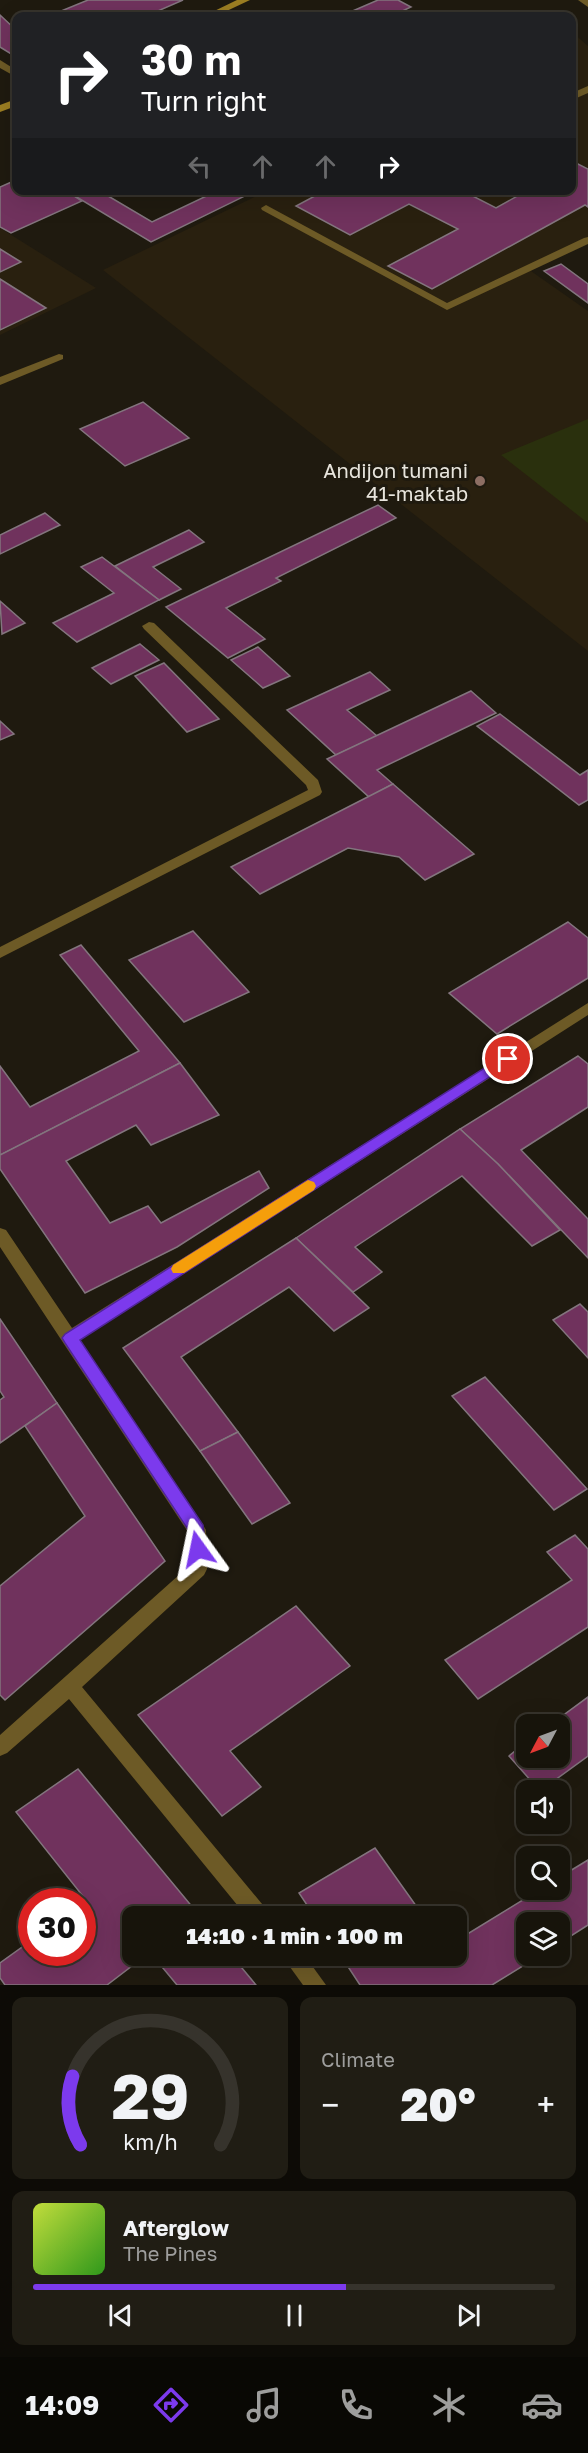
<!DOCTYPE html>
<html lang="en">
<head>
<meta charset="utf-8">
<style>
  body { margin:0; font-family:"Golos Text",sans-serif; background:#201d14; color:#f1f3f6; height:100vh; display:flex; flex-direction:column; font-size:22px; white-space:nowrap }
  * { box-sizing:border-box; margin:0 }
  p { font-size:20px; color:#9e9e9d }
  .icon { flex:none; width:33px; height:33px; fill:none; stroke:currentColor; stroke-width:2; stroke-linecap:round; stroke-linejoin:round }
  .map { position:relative; height:1985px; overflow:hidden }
  .sheet { display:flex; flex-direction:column; gap:12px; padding:12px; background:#0d0b06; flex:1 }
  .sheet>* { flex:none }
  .banner { position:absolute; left:12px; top:12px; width:564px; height:183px; border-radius:12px; box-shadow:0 6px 24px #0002,0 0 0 2px #36332c; background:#202124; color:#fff; overflow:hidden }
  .needle { width:39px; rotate:229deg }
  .controls { position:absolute; left:516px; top:1714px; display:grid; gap:12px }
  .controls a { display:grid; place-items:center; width:54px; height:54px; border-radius:12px; background:#17140b; box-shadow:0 6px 24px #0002,0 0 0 2px #36332c; font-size:30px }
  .speed { position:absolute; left:18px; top:1888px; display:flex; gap:12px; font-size:30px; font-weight:700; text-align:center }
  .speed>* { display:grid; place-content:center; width:78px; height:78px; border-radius:50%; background:#17140b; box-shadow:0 6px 24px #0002,0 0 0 2px #36332c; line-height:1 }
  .speed .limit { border:9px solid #d22; background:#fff; color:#111 }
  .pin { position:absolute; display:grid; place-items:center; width:51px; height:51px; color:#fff; margin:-26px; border:3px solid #fff; border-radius:50%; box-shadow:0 2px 6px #0007 }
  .me { position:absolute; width:66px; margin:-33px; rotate:348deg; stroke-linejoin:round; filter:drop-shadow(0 0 4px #0008) }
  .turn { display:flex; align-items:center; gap:21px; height:126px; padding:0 30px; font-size:27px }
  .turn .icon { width:78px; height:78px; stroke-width:2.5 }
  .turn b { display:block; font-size:42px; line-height:51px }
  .lanes { display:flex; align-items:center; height:57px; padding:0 30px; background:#0003; justify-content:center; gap:30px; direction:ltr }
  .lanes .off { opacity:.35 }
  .big { font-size:45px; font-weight:800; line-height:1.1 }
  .sheet .widget { flex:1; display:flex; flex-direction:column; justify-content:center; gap:9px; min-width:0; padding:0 21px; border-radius:12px; background:#201d14 }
  .sheet .dial { align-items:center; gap:0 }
  .dial svg { height:156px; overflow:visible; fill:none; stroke:#36332c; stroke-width:7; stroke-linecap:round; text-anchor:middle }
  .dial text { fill:#f1f3f6; stroke:none }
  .song { display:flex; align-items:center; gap:18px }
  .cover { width:72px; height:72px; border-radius:9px; background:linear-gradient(135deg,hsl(70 70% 55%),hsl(110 70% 35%)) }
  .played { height:6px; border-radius:3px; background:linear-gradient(90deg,#7c3aed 60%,#36332c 60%) }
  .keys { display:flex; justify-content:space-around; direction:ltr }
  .heat { display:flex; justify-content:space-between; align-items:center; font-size:33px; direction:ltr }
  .sheet .tiles { flex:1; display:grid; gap:12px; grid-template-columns:1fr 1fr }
  .widget:last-child { grid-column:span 2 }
  .trip { position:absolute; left:122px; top:1906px; width:345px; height:60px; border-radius:12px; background:#17140b; box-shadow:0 6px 24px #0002,0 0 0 2px #36332c; font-weight:800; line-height:60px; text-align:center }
  .dock { display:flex; height:96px; justify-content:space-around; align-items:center; background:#090804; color:#9e9e9d }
  .dock .icon { width:42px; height:42px }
  .dock .selected { color:#7c3aed }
  .dock b { font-size:27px; color:#f1f3f6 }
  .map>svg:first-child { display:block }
  .built { fill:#29200f }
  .green { fill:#2a300d }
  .building { fill:#70325d; stroke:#83757e; stroke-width:1.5 }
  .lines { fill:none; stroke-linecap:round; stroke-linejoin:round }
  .service { fill:#6d5a26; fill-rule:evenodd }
  .minor { fill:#6d5a26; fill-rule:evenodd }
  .tertiary { fill:#6d5a26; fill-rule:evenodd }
  .secondary { fill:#9c7e22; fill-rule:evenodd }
  .route { fill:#7c3aed; stroke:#51269a; stroke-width:1.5 }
  .slow { fill:#f59e0b }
  .education-dot { fill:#8d6e63; stroke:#1f1a0f; stroke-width:2 }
  .labels { text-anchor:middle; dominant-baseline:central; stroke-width:6; stroke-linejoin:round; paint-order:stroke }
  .poi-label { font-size:20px; fill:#e8e5dd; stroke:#1f1a0f; text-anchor:end }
</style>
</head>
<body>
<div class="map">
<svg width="588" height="1985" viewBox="0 0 588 1985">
  <rect width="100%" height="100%" fill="#1f1a0f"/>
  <!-- built -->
  <g class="built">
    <polygon points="572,32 588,46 588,240 528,269 588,311 588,651 103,270 267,191 572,190"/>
    <polygon points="0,228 96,288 0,335"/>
  </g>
  <!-- green -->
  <polygon class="green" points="588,419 588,523 501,455"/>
  <!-- building -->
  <g class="building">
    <polygon points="88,0 183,0 160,10 164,12 153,16 49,16"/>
    <polygon points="378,0 398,0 411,7 396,14 401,16 341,16"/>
    <polygon points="0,15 16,30 16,57 0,47"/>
    <polygon points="572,161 588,169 588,207 585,205 432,289 388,266 458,229 409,204 350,235 296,206 326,190 461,190 496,208 528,190 572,190"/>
    <polygon points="16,180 16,190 65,190 82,201 11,233 0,227 0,187"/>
    <polygon points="65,190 109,190 103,193 152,222 219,190 257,190 151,242"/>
    <polygon points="0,249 21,262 0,272"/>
    <polygon points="561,264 588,284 588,303 544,271"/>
    <polygon points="0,279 46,308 0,330"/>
    <polygon points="143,402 189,438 125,466 80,429"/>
    <polygon points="378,505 396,518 276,578 281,581 226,608 265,639 228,658 166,607"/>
    <polygon points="45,513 60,525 0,554 0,535"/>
    <polygon points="189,530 204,542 153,567 181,589 159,600 115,566"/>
    <polygon points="102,557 159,600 77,642 53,623 114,593 81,567"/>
    <polygon points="0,601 25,623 2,634"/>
    <polygon points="140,644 159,660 111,684 92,668"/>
    <polygon points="258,647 290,676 263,688 231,660"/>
    <polygon points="164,663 219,719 187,732 135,676"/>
    <polygon points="370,672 390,690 347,710 377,736 336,755 287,710"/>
    <polygon points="471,691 496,713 377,770 393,784 369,797 327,759"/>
    <polygon points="500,714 580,775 588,770 588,800 579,805 477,726"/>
    <polygon points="0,721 14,734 0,740"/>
    <polygon points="393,784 474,854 425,880 399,857 348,848 260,894 231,867"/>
    <polygon points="568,922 588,938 588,978 497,1034 449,993"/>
    <polygon points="193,931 249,992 184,1022 129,960"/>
    <polygon points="81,945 180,1063 0,1155 0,1066 30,1107 139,1051 60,955"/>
    <polygon points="578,1056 588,1064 588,1107 521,1150 588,1219 588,1258 498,1164 460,1129"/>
    <polygon points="180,1063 219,1115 151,1145 136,1125 66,1161 110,1223 148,1206 161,1223 259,1171 269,1188 177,1247 85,1293 0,1169 0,1155"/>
    <polygon points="460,1129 498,1164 560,1230 532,1246 462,1176 355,1247 382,1272 353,1292 296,1238"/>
    <polygon points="296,1238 369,1308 334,1331 289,1287 181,1357 238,1432 200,1451 123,1348"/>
    <polygon points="580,1304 588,1312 588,1358 553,1320"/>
    <polygon points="0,1319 57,1403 0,1443 0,1400 4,1397 0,1391"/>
    <polygon points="485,1377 587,1489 554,1510 452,1396"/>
    <polygon points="57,1403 165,1561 5,1700 0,1695 0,1586 85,1516 25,1426"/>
    <polygon points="238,1432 290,1503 252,1524 200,1451"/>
    <polygon points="575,1535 588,1549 588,1627 478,1699 445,1660 572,1580 547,1552"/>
    <polygon points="296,1606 350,1666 230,1751 261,1787 222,1816 138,1715"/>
    <polygon points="588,1697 588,1756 540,1791 509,1756 526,1742 526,1758 560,1758 560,1725 550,1725"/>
    <polygon points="78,1769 199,1915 132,1917 132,1956 145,1956 107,1985 5,1985 0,1978 0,1963 32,1940 32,1953 82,1953 82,1903 86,1900 16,1812"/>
    <polygon points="375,1848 424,1917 315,1917 299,1893"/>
    <polygon points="588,1860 588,1925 560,1943 560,1923 526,1923 526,1956 539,1956 492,1985 360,1985 341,1956 456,1956 456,1941 539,1890 560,1890 560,1877"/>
    <polygon points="153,1956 232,1956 256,1985 177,1985"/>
  </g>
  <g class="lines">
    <!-- service -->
    <g class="service">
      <polygon points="0,60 16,70 16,77 0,68"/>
      <polygon points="588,86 588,93 572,100 572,93"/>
      <polygon points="266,205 447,303 584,238 588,237 588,244 447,310 262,210 261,208"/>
      <polygon points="59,354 63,355 63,359 0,385 0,377"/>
      <polygon points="149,622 154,623 318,780 322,792 320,795 0,958 0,947 308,790 306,785 144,629 142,626"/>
    </g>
    <!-- minor -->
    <g class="minor">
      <polygon points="588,1003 588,1015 80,1340 203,1525 206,1530 207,1569 204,1575 82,1687 267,1910 270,1917 247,1917 69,1699 7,1753 0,1756 0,1735 189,1566 188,1532 0,1247 0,1228 6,1230 72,1328"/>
      <polygon points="282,1956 305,1956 326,1985 303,1985"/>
    </g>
    <!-- tertiary -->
    <polygon class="tertiary" points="578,0 588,0 588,7"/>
    <!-- secondary -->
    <g class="secondary">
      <polygon points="237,0 250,0 216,16 204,16"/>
      <polygon points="16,99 16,106 0,112 0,105"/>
    </g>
  </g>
  <!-- route -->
  <polygon class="route" points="508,1053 513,1055 513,1062 80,1340 203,1525 206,1549 203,1554 192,1554 189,1531 65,1343 62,1338 65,1334"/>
  <!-- slow -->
  <polygon class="slow" points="308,1180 314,1182 316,1186 314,1190 184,1273 173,1273 171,1269 173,1265"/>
  <!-- markers -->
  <circle class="education-dot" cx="480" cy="481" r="6"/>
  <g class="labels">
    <!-- poi labels -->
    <g class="poi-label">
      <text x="468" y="470">Andijon tumani<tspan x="468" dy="23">41-maktab</tspan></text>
    </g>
  </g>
</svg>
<div class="controls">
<a><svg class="needle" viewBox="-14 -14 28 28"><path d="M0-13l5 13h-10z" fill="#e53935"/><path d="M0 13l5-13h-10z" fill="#9e9e9d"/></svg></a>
<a><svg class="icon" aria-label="sound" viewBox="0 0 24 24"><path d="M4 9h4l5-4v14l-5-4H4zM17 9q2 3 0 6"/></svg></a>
<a><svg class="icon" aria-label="search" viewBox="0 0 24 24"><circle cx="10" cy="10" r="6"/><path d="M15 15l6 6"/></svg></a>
<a><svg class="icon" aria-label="layers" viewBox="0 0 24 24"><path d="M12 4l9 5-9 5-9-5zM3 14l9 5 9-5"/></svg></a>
</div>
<div class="speed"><div class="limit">30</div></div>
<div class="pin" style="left:508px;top:1059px;background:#d93025"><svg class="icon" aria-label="arrive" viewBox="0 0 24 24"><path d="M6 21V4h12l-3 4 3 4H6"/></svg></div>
<svg class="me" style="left:198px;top:1549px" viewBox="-20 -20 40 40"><path d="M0-17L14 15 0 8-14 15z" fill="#7c3aed" stroke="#fff" stroke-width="4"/></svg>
<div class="trip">14:10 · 1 min · 100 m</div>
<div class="banner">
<div class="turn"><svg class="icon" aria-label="right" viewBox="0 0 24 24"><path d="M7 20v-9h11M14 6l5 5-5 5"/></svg><div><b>30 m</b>Turn right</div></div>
<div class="lanes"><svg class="icon off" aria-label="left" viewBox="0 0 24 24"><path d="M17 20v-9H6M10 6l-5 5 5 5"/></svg><svg class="icon off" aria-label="ahead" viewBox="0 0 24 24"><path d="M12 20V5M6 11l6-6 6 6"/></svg><svg class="icon off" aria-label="ahead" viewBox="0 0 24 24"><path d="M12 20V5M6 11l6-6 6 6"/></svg><svg class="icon" aria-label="right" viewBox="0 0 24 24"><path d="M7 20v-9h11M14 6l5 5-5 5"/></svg></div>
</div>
</div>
<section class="sheet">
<div class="tiles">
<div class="widget dial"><svg viewBox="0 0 100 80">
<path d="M14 69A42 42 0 1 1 86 69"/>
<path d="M14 69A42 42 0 0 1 10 34" stroke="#7c3aed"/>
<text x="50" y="56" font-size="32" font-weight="700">29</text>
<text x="50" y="72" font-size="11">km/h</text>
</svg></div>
<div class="widget"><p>Climate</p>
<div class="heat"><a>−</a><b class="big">20°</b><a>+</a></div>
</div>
<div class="widget">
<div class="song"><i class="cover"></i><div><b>Afterglow</b><p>The Pines</p></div></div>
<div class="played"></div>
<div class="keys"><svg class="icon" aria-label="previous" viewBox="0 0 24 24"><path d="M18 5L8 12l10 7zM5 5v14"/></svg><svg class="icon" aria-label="pause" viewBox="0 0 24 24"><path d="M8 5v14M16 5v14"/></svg><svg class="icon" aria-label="next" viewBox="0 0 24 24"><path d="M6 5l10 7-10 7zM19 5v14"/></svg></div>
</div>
</div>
</section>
<nav class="dock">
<b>14:09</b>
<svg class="icon selected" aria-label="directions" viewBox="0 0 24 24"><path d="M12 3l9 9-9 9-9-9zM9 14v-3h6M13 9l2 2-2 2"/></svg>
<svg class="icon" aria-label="music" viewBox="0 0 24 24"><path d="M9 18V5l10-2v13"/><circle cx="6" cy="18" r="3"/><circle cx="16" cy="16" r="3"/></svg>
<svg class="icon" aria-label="phone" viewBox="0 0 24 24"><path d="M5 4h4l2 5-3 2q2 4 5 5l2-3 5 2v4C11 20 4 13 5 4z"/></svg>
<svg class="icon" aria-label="climate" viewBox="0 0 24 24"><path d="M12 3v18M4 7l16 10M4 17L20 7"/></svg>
<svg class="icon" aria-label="car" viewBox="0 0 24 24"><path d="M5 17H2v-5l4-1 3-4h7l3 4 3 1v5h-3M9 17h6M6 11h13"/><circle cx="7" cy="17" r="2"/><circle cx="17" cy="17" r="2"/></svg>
</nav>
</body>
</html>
